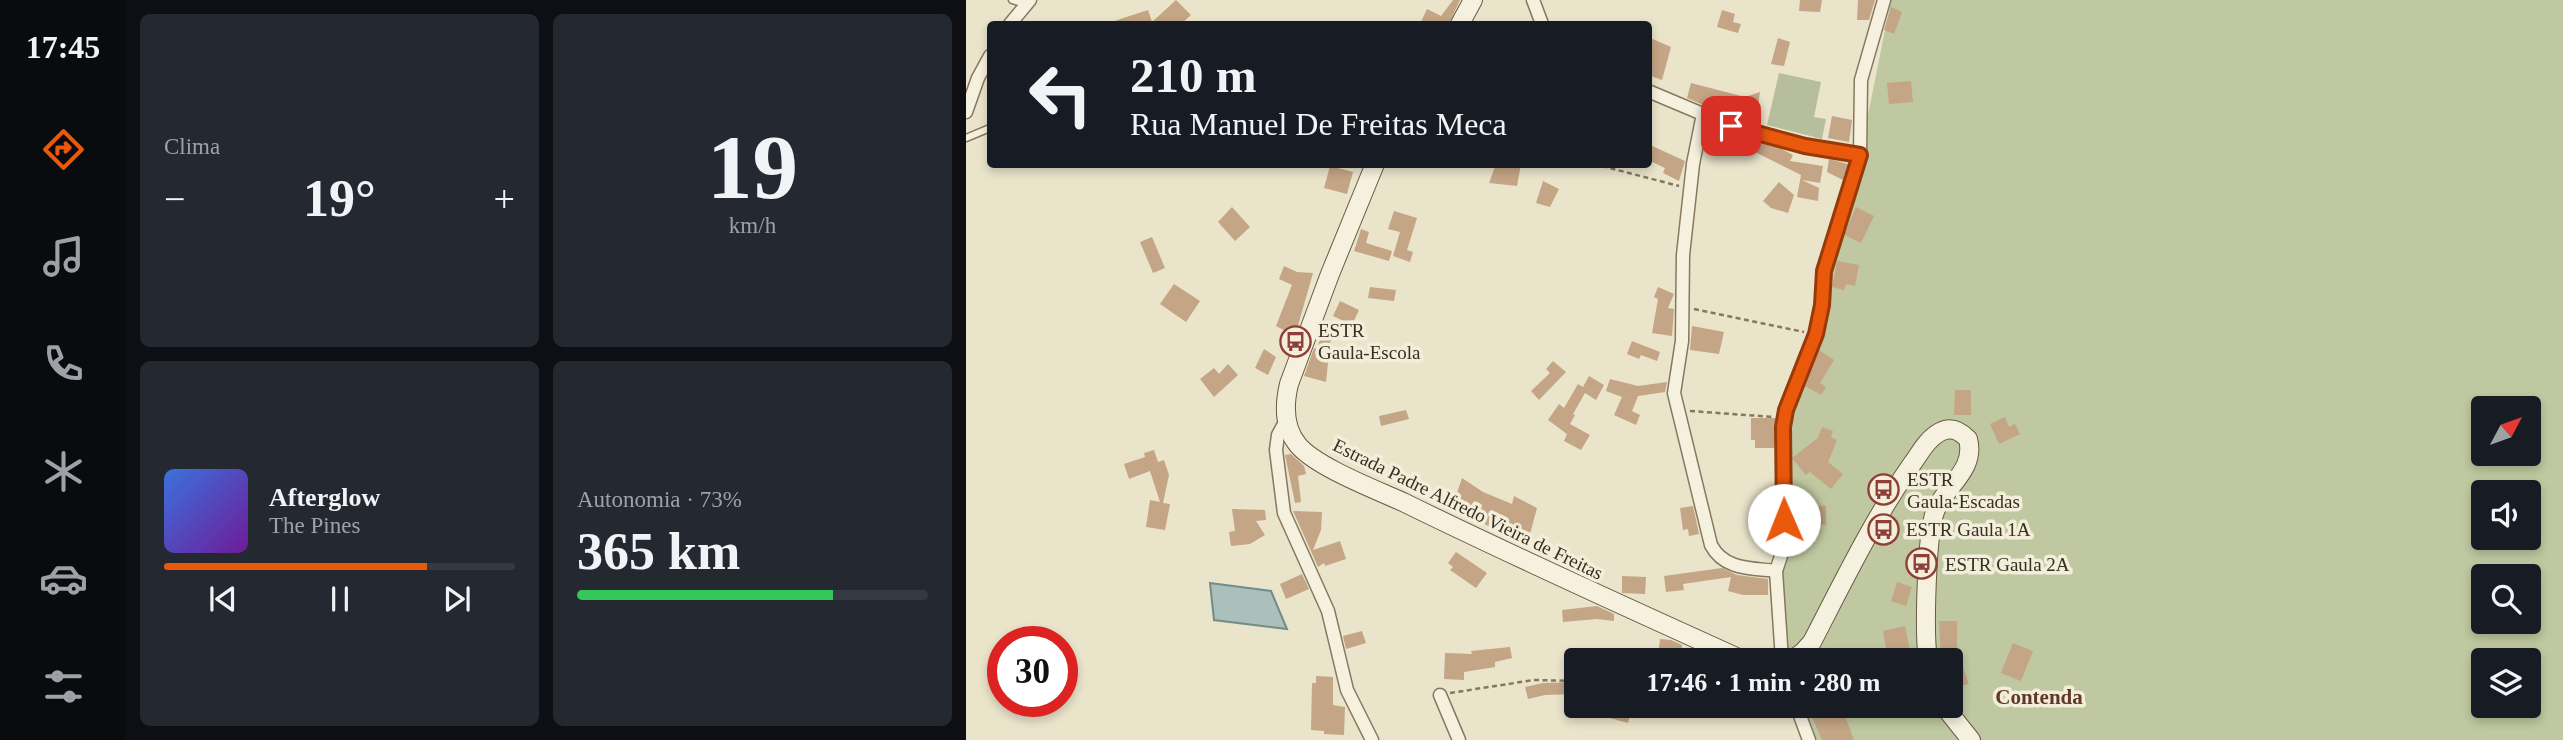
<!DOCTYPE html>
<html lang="pt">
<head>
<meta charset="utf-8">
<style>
  body { margin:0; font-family:"Times New Roman",serif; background:#242831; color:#f1f3f6; height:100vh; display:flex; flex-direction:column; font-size:26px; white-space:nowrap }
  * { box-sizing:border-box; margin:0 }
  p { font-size:23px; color:#9ea1a6 }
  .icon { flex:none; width:38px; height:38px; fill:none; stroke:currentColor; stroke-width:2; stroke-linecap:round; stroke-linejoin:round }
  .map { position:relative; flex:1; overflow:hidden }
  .side { display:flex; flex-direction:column; gap:14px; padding:14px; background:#0d0f14; width:840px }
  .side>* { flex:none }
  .guide { position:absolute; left:21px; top:21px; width:665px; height:147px; border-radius:7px; box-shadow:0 4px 10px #0003; background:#171b24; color:#f1f3f6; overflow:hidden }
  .needle { width:46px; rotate:49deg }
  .controls { position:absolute; left:1505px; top:396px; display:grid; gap:14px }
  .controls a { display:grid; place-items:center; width:70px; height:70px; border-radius:7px; background:#171b24; box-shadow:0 4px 10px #0003; font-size:35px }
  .speed { position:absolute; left:21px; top:626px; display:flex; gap:14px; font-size:35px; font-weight:700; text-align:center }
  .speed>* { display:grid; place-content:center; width:91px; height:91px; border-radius:50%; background:#171b24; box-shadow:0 4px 10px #0003; line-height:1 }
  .speed .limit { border:10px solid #d22; background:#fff; color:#111 }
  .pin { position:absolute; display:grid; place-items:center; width:60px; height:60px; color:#fff; margin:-30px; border-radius:14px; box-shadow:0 4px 10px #0006 }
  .me { position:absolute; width:77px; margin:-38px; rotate:359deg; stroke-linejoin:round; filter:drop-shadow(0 0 5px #0008) }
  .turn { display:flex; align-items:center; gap:24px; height:147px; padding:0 28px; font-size:32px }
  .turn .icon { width:91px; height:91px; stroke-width:2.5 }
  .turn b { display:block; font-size:49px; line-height:60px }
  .big { font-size:52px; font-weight:700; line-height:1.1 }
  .side .tile { flex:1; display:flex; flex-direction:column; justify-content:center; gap:10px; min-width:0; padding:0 24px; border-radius:10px; background:#242831 }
  .side .dial { align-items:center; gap:0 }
  .dial b { font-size:91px; line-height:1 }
  .song { display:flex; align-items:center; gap:21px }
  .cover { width:84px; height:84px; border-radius:10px; background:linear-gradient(135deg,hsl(220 70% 55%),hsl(280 70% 35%)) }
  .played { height:7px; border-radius:4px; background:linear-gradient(90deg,#ea580c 75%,#363941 75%) }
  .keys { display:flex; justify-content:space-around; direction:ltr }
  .heat { display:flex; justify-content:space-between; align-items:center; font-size:38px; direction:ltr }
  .charge { height:10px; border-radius:5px; background:linear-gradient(90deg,#34c759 73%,#363941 0) }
  .side .tiles { flex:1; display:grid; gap:14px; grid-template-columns:repeat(2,1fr) }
  .trip { position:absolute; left:598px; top:648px; width:399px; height:70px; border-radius:7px; background:#171b24; box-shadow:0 4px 10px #0003; font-weight:700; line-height:70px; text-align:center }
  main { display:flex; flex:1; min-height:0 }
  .tabs { display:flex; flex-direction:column; width:126px; justify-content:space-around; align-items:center; background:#090b0e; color:#9ea1a6 }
  .tabs .icon { width:49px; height:49px }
  .tabs .selected { color:#ea580c }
  .tabs b { font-size:32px; color:#f1f3f6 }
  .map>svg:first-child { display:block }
  .green { fill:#bfc8a0; fill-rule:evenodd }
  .cemetery { fill:#b7be9e }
  .water { fill:#abbfbb; stroke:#728d89; stroke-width:2 }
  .building { fill:#c4a585 }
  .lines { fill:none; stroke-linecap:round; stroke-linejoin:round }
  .lane-casing { stroke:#857861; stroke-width:9 }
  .street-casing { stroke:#857861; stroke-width:15 }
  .secondary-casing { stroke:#675944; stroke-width:20 }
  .path { stroke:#857861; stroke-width:2.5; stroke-dasharray:5 3.5; stroke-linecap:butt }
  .lane { stroke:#f6f1de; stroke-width:6 }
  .street { stroke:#f6f1de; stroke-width:12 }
  .secondary { stroke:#f6f1de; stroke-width:18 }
  .route-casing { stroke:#983908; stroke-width:18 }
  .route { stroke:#ea580c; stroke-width:12 }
  .labels { text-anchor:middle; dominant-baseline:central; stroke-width:7; stroke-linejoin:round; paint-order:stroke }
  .poi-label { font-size:19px; fill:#382f23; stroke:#f2eeda; text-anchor:start }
  .street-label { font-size:19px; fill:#382f23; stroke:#f2eeda }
  .neighbourhood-label { font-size:21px; font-weight:bold; fill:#5f3827; stroke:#f2eeda }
</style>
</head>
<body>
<main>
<nav class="tabs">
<b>17:45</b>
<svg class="icon selected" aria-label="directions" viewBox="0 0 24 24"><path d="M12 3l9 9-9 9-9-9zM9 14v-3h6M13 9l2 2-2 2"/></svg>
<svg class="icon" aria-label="music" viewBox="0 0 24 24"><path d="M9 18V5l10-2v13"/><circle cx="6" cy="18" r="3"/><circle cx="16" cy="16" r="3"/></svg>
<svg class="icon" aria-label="phone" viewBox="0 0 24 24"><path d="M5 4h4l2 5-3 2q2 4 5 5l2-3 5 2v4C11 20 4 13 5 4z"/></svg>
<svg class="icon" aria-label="climate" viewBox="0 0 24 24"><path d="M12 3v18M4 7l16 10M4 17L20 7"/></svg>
<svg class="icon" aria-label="car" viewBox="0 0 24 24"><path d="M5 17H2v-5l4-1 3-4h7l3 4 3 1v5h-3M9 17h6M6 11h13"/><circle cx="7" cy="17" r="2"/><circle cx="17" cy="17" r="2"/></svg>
<svg class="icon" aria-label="filters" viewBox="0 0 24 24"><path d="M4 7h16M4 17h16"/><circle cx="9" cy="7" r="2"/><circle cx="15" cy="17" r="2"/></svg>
</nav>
<section class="side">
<div class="tiles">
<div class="tile"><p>Clima</p>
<div class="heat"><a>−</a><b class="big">19°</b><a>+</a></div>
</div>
<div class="tile dial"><b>19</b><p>km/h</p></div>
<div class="tile">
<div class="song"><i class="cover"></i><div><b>Afterglow</b><p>The Pines</p></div></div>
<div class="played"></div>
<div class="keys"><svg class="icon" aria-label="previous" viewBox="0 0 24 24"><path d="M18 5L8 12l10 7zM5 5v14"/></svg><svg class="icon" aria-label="pause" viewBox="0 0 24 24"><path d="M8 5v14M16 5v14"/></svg><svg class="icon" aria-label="next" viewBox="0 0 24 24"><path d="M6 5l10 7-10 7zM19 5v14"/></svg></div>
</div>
<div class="tile"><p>Autonomia · 73%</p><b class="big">365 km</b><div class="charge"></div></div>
</div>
</section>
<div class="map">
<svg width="1597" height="740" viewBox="0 0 1597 740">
  <rect width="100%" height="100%" fill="#eae4cb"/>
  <!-- green -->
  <path class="green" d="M925,0H1597V740H844L832,705H985V660H817V427L894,155ZM1517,408H1563V453H1517ZM1517,492H1563V537H1517ZM1517,576H1563V621H1517ZM1517,660H1563V705H1517Z"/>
  <!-- cemetery -->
  <polygon class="cemetery" points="813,73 855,82 848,117 860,119 856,139 801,125"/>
  <!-- water -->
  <polygon class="water" points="244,583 305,591 321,629 248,620"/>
  <!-- building -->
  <g class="building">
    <polygon points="210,0 225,15 215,24 145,24 145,22 182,10 186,22"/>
    <polygon points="487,0 494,0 483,24 454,24 461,9 475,16"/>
    <polygon points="834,0 856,0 854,12 833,11"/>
    <polygon points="892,0 909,0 903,20 891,20"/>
    <polygon points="925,7 936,12 928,34 918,30"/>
    <polygon points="756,10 769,14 767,22 775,24 772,33 751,27"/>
    <polygon points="682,37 705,47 696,80 682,75"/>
    <polygon points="812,38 824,42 818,66 805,64"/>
    <polygon points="945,81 947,102 923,104 921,83"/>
    <polygon points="725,83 779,97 794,92 791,113 761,115 721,98"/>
    <polygon points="866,116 886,120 883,142 862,138"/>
    <polygon points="743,130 814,148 827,155 824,161 857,166 854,183 836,180 853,188 852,201 831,197 835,175 771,143 766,151 740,144"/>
    <polygon points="682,144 719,161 713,181 697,173 699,168 682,160"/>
    <polygon points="863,159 882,164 877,180 861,172"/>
    <polygon points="530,164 555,164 551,186 523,183"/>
    <polygon points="364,166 387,172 381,194 358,188"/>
    <polygon points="577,181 593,189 584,207 570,203"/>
    <polygon points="813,182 828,195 822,213 805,208 797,201"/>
    <polygon points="266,207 284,227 269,241 252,222"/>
    <polygon points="890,207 908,216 895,243 878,235"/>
    <polygon points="428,211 451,218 441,250 447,252 444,262 427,256 434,232 422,229"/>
    <polygon points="395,229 403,232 400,243 426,251 423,261 388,251"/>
    <polygon points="186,237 199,268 187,273 174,242"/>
    <polygon points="871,261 893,265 889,286 880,284 878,290 866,287"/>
    <polygon points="318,266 331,272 347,273 329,336 310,326 326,285 313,279"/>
    <polygon points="208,284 234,301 220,322 194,304"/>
    <polygon points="404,287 430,290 428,301 402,298"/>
    <polygon points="692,287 708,294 702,308 708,309 706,336 686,333 692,299 688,297"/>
    <polygon points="374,301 393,310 386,325 367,316"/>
    <polygon points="360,321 370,324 364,343 360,382 338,376 348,348 351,349"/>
    <polygon points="726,326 758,332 753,354 724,350"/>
    <polygon points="666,341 694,352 691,361 675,355 673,359 661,354"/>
    <polygon points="298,349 310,357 302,375 289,368"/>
    <polygon points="853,350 868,360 854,383 860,387 855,395 839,386"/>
    <polygon points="587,361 600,372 573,400 565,391 584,373 580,369"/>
    <polygon points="262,364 272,375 248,397 234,379 248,368 253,374"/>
    <polygon points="623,376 638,385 630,400 619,393 607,414 609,415 604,424 624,435 615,450 598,441 601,434 582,420 593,404 598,408 612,384 617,387"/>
    <polygon points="644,379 672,386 701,382 699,392 672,396 666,411 674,415 670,425 648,415 656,397 640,391"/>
    <polygon points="989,390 1005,390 1005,415 988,415"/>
    <polygon points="440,410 443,419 415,426 413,416"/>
    <polygon points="1039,417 1043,427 1049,424 1054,434 1033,444 1024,424"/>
    <polygon points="785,418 810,418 808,448 789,448 789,440 785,440"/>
    <polygon points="856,427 867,431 865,437 871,440 862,462 877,474 865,489 844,472 840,475 826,458 852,438"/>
    <polygon points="188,450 192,462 198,460 203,475 197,503 204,504 199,530 180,527 184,500 194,502 184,471 163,479 158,464 179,457 178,453"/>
    <polygon points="325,454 338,466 340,474 332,476 335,502 329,503 319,455"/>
    <polygon points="496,478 517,492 546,504 548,496 571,508 561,545 486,508"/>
    <polygon points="840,505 860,506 860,525 850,524 848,544 834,543 835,533 839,533"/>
    <polygon points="727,506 733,534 723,536 722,529 717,530 714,508"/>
    <polygon points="266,509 299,510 300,520 290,521 299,535 284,544 265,546 263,532 269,531"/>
    <polygon points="327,511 356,512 355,530 347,550 374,541 380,559 359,566 358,563 352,567"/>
    <polygon points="490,552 521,573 510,588 484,570 487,567 482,563"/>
    <polygon points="756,568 771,575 802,579 802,595 777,595 762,591 765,577 717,584 718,590 700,592 698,576"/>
    <polygon points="336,574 343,589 320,599 314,584"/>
    <polygon points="656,576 680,577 679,594 656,593"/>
    <polygon points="931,582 946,587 940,606 925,601"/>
    <polygon points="631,606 648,614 648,621 631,619 597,622 596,610"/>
    <polygon points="973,621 991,621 991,649 1003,684 985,689 985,660 975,660"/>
    <polygon points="939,626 946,660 922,660 917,631"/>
    <polygon points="396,631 400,643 380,649 377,636"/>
    <polygon points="694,639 705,640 716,645 715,659 692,657"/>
    <polygon points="1047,643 1067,651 1055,681 1035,673"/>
    <polygon points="544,647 546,658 529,662 529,667 498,672 498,680 478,679 479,653 506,654 505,651"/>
    <polygon points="350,676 367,677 367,705 379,707 378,735 358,734 358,731 345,730 346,683 350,683"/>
    <polygon points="610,682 611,694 579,695 562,699 559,687 577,683"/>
    <polygon points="639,705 667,705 662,723 636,716"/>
    <polygon points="848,705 875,705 888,740 856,740 842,708"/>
  </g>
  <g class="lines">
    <defs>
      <g id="lane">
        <polyline points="46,0 59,4"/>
        <polyline points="0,138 24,128"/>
      </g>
      <g id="street">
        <polyline points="567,0 576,24"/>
        <polyline points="44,24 64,0"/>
        <polyline points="682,91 765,126 839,146 894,155"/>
        <polyline points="0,112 12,78 24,56"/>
        <path d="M737,114L727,164L717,255L716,341L708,393L745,545C758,570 785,568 810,571"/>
        <polyline points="320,420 312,435 310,450 318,513 362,611 381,690 406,740"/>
        <polyline points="816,660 810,571 815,556 818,520 817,427 820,410 850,334 856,305 858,271 894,155 895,80 918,0"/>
        <polyline points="474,695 493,740"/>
        <polyline points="830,705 843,740"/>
      </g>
      <g id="secondary">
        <polyline points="494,24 507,0"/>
        <path d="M409,164L364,274L323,384C318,405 317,427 332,445C350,467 411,490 439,503C551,558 664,609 777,660"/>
        <path d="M826,660L837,652L846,642C877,582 907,520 946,464C954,453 961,439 974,432C985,426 994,431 1002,439C1010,469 981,485 970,509C960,531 958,635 962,660"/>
        <polyline points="977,705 1005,740"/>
      </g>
    </defs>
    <!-- lane casing -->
    <use href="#lane" class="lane-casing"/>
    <!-- street casing -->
    <use href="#street" class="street-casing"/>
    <!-- secondary casing -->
    <use href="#secondary" class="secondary-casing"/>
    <!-- path -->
    <g class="path">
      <polyline points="628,164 713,186"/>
      <polyline points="728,309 838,332"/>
      <polyline points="724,411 808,417"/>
      <polyline points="484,693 568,680 611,681"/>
    </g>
    <!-- lane -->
    <use href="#lane" class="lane"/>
    <!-- street -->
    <use href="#street" class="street"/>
    <!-- secondary -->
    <use href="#secondary" class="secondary"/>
  </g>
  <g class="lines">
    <defs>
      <polyline id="route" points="765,126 839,146 894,155 858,271 856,305 850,334 820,410 817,427 818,520"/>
    </defs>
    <!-- route casing -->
    <use href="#route" class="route-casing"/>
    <!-- route -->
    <use href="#route" class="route"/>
  </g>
  <!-- icons -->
  <defs>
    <symbol id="bus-ring" viewBox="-11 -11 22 22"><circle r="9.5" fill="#f2eeda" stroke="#8e3f38" stroke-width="1.5"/><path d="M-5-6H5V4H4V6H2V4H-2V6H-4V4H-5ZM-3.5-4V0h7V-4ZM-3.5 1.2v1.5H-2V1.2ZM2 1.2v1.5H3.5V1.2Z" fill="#8e3f38"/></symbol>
  </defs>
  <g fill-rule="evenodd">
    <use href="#bus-ring" x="312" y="324" width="35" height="35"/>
    <use href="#bus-ring" x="900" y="472" width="35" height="35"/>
    <use href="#bus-ring" x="900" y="512" width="35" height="35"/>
    <use href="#bus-ring" x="938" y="546" width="35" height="35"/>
  </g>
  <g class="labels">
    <!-- poi labels -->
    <g class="poi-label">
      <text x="352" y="330">ESTR<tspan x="352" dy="22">Gaula-Escola</tspan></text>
      <text x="941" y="479">ESTR<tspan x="941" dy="22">Gaula-Escadas</tspan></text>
      <text x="940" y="529">ESTR Gaula 1A</text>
      <text x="979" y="564">ESTR Gaula 2A</text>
    </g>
    <!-- street labels -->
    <g class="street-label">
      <text transform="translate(502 509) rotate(26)">Estrada Padre Alfredo Vieira de Freitas</text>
    </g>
    <!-- neighbourhood labels -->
    <g class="neighbourhood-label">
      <text x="1073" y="697">Contenda</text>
    </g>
  </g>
</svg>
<div class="controls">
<a><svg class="needle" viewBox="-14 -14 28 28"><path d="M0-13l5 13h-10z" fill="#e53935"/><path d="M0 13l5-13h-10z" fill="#9ea1a6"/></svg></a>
<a><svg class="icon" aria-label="sound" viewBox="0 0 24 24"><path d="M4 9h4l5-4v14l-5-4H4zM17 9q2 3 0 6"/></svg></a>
<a><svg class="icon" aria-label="search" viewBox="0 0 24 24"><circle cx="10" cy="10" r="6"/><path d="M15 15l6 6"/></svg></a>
<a><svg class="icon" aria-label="layers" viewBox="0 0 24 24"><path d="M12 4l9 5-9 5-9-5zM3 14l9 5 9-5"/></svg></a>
</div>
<div class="speed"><div class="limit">30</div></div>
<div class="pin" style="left:765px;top:126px;background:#d93025"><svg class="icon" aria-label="arrive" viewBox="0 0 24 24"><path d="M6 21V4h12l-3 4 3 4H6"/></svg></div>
<svg class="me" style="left:818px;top:520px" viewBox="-20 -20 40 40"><circle r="19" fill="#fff"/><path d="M0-13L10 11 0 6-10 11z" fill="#ea580c"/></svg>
<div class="trip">17:46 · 1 min · 280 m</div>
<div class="guide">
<div class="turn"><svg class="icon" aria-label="left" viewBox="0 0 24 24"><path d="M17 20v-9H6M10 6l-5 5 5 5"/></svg><div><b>210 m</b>Rua Manuel De Freitas Meca</div></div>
</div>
</div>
</main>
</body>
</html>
